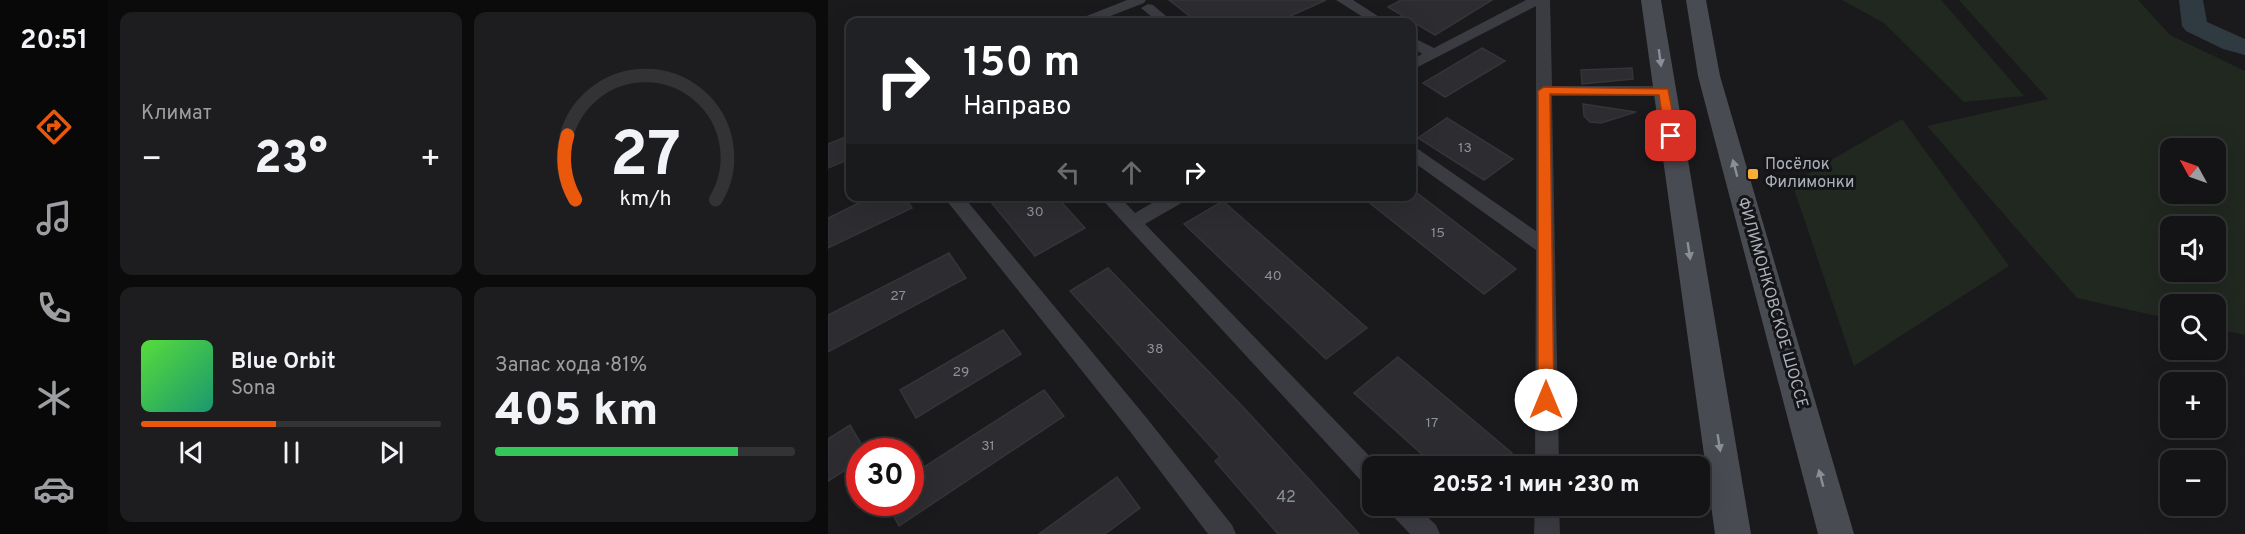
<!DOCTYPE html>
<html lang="ru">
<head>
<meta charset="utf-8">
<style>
  body { margin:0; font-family:Overpass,sans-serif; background:#1d1d1f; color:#f1f3f6; height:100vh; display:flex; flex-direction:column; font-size:22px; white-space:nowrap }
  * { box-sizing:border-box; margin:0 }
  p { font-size:20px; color:#9d9ea1 }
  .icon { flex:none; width:33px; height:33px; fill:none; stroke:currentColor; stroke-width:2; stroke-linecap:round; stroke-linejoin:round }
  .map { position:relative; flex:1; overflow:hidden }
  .side { display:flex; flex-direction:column; gap:12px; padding:12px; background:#0b0b0c; width:720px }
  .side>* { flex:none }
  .top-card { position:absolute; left:18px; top:18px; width:570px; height:183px; border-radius:12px; box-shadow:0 6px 24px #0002,0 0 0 2px #333335; background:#202124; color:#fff; overflow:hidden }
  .needle { width:39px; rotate:310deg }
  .buttons { position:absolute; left:1332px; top:138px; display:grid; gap:12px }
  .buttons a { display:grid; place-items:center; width:66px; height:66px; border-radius:12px; background:#141416; box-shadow:0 6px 24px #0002,0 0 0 2px #333335; font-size:30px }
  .speed { position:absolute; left:18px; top:438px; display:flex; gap:12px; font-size:30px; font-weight:700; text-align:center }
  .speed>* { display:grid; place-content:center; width:78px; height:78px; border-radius:50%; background:#141416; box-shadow:0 6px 24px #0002,0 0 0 2px #333335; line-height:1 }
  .speed .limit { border:9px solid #d22; background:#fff; color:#111 }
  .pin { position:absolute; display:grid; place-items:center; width:51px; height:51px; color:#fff; margin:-26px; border-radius:12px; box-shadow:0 3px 9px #0006 }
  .me { position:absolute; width:66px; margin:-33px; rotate:0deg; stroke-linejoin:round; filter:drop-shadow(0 0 4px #0008) }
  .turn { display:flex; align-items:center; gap:21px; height:126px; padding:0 18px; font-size:27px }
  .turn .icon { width:78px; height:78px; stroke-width:2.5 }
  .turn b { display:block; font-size:42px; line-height:51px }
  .lanes { display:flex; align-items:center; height:57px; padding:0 18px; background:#0003; justify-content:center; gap:30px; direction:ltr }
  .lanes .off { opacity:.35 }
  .big { font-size:45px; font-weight:800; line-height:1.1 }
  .side .widget { flex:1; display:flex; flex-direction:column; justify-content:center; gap:9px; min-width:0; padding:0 21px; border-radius:12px; background:#1d1d1f }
  .side .dial { align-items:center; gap:0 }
  .dial svg { height:156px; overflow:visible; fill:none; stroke:#333335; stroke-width:7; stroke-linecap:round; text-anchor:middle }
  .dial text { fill:#f1f3f6; stroke:none }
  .song { display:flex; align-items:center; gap:18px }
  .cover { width:72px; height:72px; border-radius:9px; background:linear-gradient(135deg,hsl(110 70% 55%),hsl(160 70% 35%)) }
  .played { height:6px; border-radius:3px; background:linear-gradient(90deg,#ea580c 45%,#333335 45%) }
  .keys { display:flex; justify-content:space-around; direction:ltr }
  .heat { display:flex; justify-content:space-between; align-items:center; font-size:33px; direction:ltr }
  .charge { height:9px; border-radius:4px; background:linear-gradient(90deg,#34c759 81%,#333335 0) }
  .side .tiles { flex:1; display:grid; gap:12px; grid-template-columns:repeat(2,1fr) }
  .trip { position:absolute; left:534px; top:456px; width:348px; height:60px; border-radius:12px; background:#141416; box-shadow:0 6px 24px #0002,0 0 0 2px #333335; font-weight:800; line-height:60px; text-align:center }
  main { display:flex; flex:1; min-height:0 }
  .dock { display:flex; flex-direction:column; width:108px; justify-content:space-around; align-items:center; background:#080809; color:#9d9ea1 }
  .dock .icon { width:42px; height:42px }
  .dock .active { color:#ea580c }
  .dock b { font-size:27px; color:#f1f3f6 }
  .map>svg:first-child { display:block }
  .green { fill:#202820; fill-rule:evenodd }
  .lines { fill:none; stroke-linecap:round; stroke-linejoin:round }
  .river { fill:#2f3a41; fill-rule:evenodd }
  .building { fill:#2d2d31; stroke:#343439; stroke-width:1.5 }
  .street { fill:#3b3c42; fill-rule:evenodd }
  .secondary { fill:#494b52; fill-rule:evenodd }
  .oneway { fill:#898e97 }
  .route { fill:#ea580c; stroke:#983908; stroke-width:1.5 }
  .poi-dot { fill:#f8ad37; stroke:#151518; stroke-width:2 }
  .labels { text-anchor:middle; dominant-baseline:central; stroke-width:6; stroke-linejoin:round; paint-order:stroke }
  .number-label { font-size:14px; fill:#8c9098 }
  .poi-label { font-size:16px; fill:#acb2bc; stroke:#151518; text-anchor:start }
  .street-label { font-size:16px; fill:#acb2bc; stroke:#151518 }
  .near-number-label { font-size:16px; fill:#8c9098 }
</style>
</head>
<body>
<main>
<nav class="dock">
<b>20:51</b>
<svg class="icon active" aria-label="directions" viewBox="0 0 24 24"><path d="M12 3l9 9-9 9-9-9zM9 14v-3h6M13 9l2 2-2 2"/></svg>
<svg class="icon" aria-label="music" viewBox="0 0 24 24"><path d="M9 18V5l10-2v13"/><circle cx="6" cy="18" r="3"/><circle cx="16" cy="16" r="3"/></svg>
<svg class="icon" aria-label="phone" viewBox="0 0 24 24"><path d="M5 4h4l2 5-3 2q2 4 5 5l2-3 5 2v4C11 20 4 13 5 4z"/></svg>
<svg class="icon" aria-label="climate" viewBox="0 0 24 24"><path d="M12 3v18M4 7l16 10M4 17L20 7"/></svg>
<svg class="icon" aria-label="car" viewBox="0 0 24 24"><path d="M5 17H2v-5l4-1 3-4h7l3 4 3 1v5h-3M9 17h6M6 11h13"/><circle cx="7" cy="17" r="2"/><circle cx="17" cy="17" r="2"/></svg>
</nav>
<section class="side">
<div class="tiles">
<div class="widget"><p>Климат</p>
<div class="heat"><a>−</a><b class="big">23°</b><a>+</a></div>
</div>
<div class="widget dial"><svg viewBox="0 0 100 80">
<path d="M14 69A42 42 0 1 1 86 69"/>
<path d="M14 69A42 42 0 0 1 10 36" stroke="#ea580c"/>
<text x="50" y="56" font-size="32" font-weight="700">27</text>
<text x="50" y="72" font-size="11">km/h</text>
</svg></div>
<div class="widget">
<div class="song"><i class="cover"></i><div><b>Blue Orbit</b><p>Sona</p></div></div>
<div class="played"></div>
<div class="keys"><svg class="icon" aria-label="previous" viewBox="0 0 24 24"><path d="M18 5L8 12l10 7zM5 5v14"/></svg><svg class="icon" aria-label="pause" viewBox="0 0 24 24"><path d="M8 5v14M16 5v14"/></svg><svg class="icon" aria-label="next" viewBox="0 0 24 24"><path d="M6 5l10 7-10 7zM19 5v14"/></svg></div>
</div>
<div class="widget"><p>Запас хода · 81%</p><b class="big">405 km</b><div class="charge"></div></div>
</div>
</section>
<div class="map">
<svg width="1417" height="534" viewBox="0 0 1417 534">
  <rect width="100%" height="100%" fill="#1a1a1d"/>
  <!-- green -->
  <g class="green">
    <polygon points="1014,0 1113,0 1196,96 1136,102 1056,23"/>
    <path d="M1131,0H1310L1342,35L1417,71V335L1388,329V304H1342V319L1249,298L1099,126L1220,99ZM1342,148H1388V194H1342ZM1342,226H1388V272H1342Z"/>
    <polygon points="1074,119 1181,266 1026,366 964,183"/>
  </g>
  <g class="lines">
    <!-- river -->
    <polygon class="river" points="1351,0 1375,0 1379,22 1417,39 1417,55 1395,49 1358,31 1354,26"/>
  </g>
  <!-- building -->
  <g class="building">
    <polygon points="341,0 498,0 449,22 369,22"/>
    <polygon points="573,0 664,0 607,35 560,7"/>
    <polygon points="654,48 677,61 617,97 595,83"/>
    <polygon points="804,68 805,79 754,84 753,70"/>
    <polygon points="755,104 808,112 773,123 762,122 756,116"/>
    <polygon points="619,118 685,159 656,180 590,138"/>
    <polygon points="22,135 22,159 0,168 0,144"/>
    <polygon points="584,189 688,269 656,294 533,196 584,196"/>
    <polygon points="45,196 76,196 84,208 0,248 0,218"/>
    <polygon points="158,196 228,196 257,228 207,256"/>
    <polygon points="395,201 539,328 498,359 356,224"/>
    <polygon points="121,253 138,278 0,352 0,315"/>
    <polygon points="280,268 416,408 531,534 450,534 387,461 392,457 242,291"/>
    <polygon points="175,330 193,354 88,418 72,390"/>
    <polygon points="570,357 684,453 670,466 607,466 526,393"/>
    <polygon points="216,390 236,416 71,526 58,502 82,502 82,476"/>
    <polygon points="22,425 38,452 32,452 32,461 0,481 0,439"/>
    <polygon points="289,477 312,508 277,534 211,534"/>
  </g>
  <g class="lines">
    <!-- street -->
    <g class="street">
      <polygon points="299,0 318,0 316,3 267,22 249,22 251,19"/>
      <polygon points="508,0 525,0 559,22 543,22"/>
      <polygon points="698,0 722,0 724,86 836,86 844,91 836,96 724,96 731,466 707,466 708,250 584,161 584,147 590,149 708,231 708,6 584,70 584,60 594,54 584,47 584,37 606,48"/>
      <polygon points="320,4 325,5 345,22 330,22 313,8"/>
      <polygon points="115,196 135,196 317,416 404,525 408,534 380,534 301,430"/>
      <polygon points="271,196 291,196 307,213 336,196 360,196 357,201 317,224 551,466 544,466 544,487 536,484"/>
      <polygon points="560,506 588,506 608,525 612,534 582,534 563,514"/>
      <polygon points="707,506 731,506 732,534 706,534"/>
    </g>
    <!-- secondary -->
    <g class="secondary">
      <polygon points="813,0 833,0 923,534 887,534"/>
      <polygon points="858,0 878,0 892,76 1026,534 990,534 870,76"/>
    </g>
  </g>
  <!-- one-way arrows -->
  <defs><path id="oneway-solid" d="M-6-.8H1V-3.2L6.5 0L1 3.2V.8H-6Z" transform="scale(1.5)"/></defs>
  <g class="oneway">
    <use href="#oneway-solid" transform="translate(832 58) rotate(82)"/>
    <use href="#oneway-solid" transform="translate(907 168) rotate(-105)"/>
    <use href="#oneway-solid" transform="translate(861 251) rotate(81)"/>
    <use href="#oneway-solid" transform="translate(891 443) rotate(81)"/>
    <use href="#oneway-solid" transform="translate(993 478) rotate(-105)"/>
  </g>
  <!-- route -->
  <polygon class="route" points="716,87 840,89 849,136 843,140 837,136 831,95 722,94 726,400 724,405 718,407 713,405 710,400 710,91"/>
  <!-- markers -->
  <rect class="poi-dot" x="919" y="168" width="12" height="12" rx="3"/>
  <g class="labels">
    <!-- number labels -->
    <g class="number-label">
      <text x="637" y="148">13</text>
      <text x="207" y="212">30</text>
      <text x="610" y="233">15</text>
      <text x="445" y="276">40</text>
      <text x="70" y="296">27</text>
      <text x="327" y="349">38</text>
      <text x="133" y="372">29</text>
      <text x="604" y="423">17</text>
      <text x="160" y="446">31</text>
    </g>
    <!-- poi labels -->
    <g class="poi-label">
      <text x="937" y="165">Посёлок<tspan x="937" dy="18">Филимонки</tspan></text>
    </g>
    <!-- street labels -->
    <g class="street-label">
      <text transform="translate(944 303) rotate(74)">ФИЛИМОНКОВСКОЕ ШОССЕ</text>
    </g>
    <!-- near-number labels -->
    <g class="near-number-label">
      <text x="458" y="498">42</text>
    </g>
  </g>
</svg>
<div class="buttons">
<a><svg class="needle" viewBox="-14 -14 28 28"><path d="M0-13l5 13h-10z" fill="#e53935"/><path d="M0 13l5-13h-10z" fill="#9d9ea1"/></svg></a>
<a><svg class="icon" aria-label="sound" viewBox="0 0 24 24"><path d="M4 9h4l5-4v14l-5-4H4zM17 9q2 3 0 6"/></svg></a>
<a><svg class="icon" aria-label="search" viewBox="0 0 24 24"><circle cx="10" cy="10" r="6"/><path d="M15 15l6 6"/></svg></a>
<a>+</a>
<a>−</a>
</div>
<div class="speed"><div class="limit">30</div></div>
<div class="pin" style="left:843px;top:136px;background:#d93025"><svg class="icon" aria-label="arrive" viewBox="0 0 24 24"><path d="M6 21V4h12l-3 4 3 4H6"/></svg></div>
<svg class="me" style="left:718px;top:400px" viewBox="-20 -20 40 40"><circle r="19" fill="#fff"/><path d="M0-13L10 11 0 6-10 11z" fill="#ea580c"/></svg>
<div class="trip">20:52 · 1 мин · 230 m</div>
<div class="top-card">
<div class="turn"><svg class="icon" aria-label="right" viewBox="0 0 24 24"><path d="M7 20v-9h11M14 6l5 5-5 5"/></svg><div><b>150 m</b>Направо</div></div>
<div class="lanes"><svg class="icon off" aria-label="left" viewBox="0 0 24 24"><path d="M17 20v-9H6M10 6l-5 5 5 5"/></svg><svg class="icon off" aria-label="ahead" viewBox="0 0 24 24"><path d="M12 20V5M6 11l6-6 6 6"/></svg><svg class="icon" aria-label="right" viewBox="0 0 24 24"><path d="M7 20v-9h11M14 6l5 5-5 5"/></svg></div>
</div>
</div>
</main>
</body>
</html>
